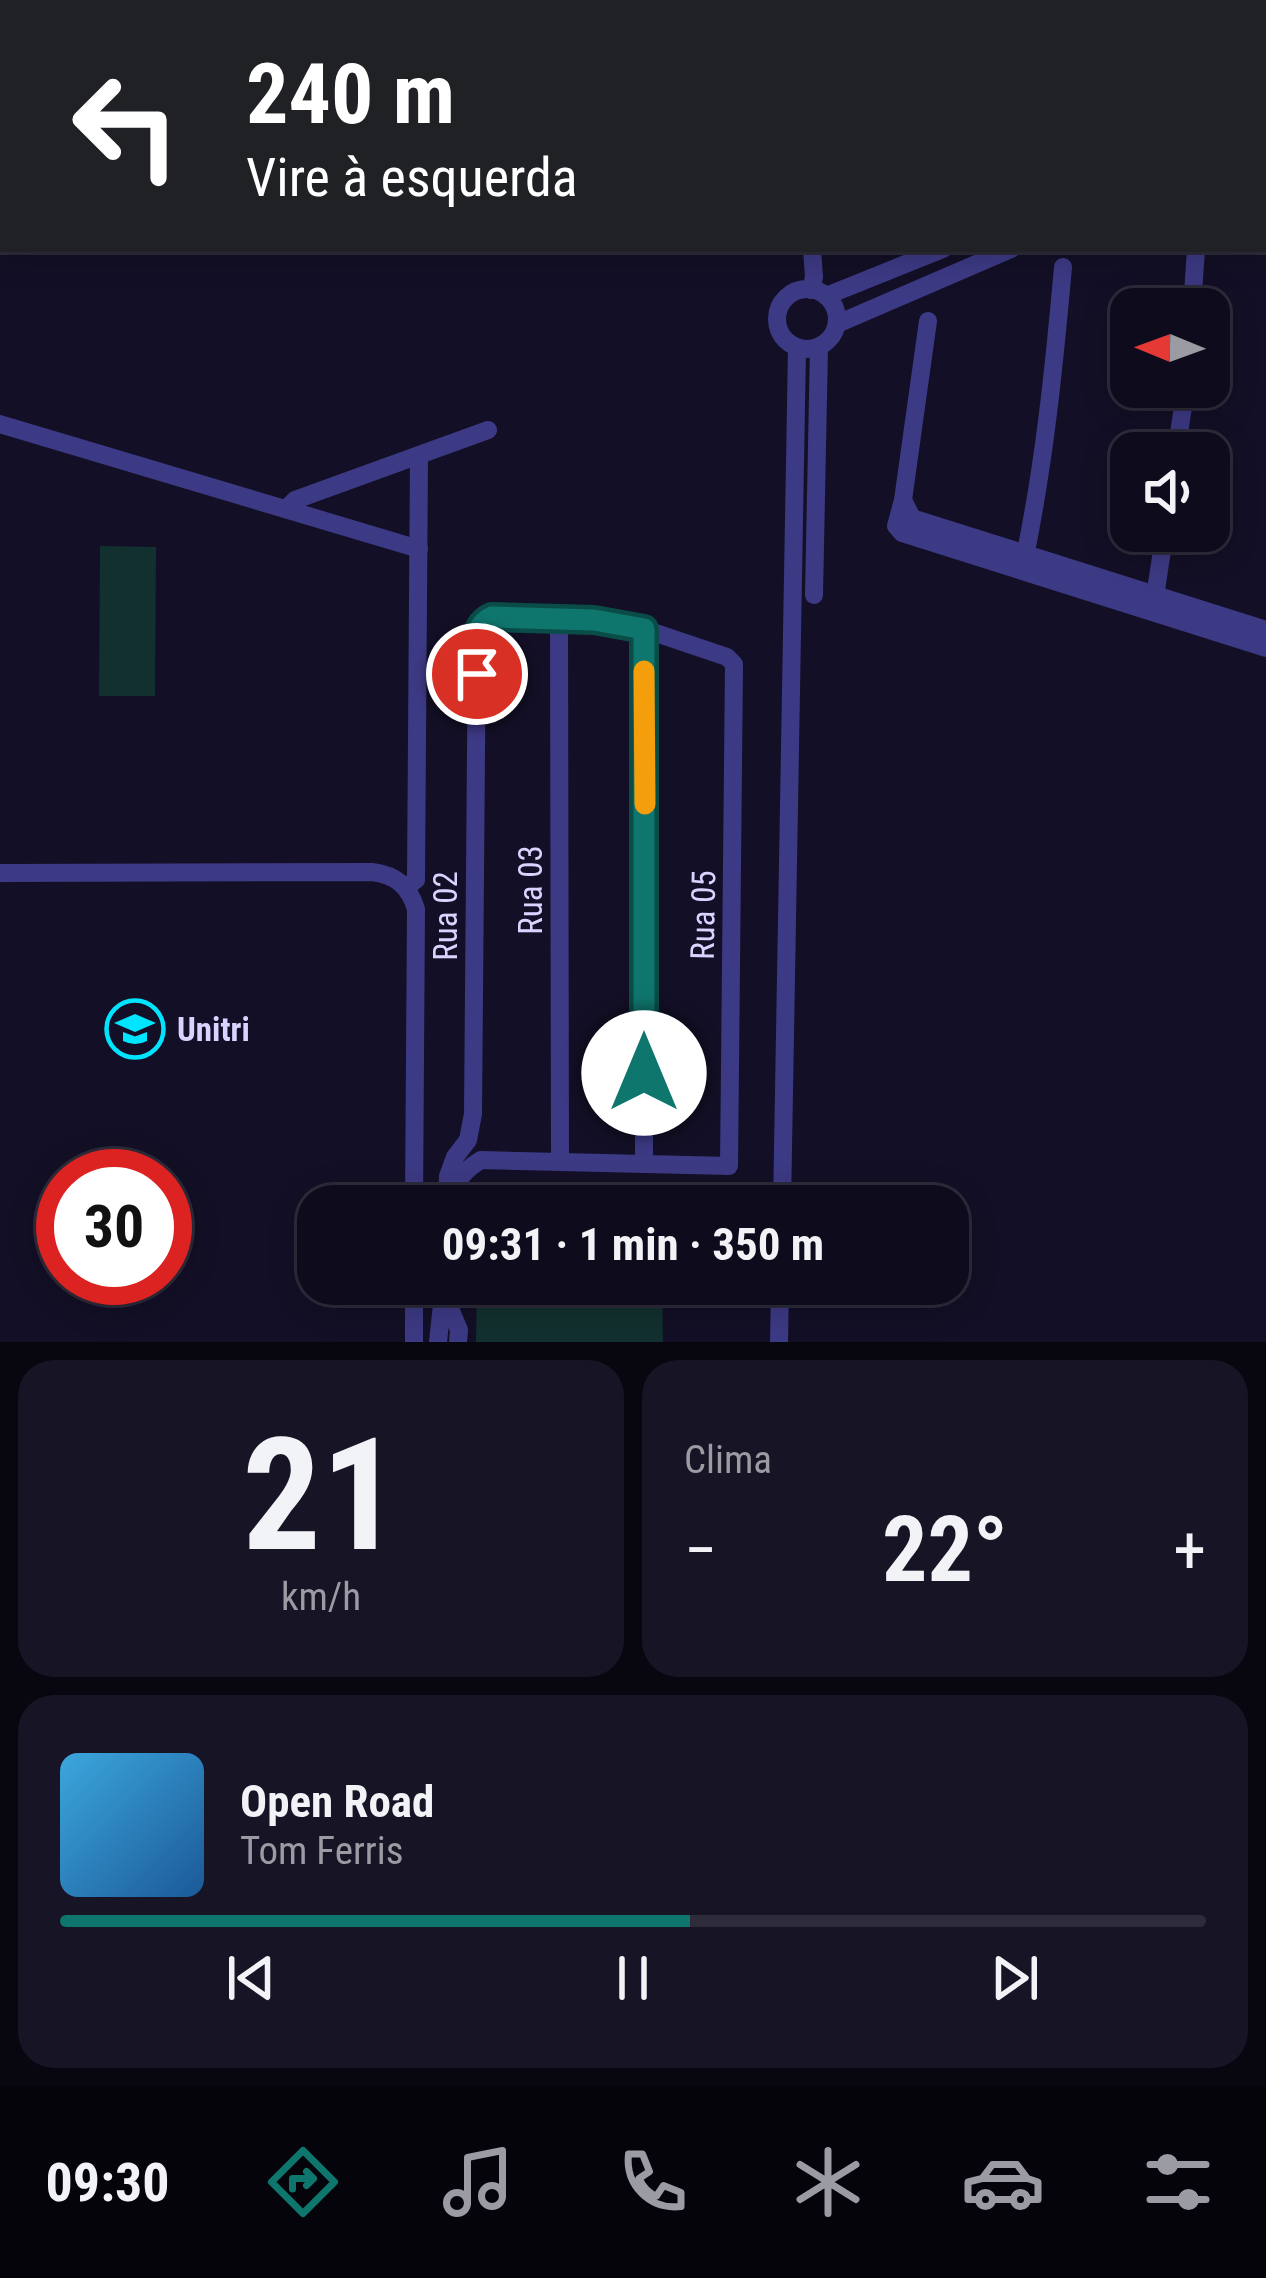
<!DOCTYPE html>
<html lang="pt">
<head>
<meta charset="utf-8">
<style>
  body { margin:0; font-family:"Roboto Condensed",sans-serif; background:#171425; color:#f1f3f6; height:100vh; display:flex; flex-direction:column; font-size:45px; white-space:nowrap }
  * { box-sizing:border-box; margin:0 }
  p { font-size:39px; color:#9b9ba3 }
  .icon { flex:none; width:66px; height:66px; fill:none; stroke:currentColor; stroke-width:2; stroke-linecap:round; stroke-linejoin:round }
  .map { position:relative; height:1342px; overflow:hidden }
  .details { display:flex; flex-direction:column; gap:18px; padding:18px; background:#08060f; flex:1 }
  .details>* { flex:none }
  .guide { position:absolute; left:0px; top:0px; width:1266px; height:252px; box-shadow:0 6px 30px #0003,0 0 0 3px #2e2b3b; background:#202124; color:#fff; overflow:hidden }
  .needle { width:78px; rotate:271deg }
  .buttons { position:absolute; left:1110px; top:288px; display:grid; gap:24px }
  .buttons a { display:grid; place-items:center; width:120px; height:120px; border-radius:24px; background:#0e0b1c; box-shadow:0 6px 30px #0003,0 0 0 3px #2e2b3b; font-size:60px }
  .speed { position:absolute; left:36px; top:1149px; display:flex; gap:24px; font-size:60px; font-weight:700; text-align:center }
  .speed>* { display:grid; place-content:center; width:156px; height:156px; border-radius:50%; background:#0e0b1c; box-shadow:0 6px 30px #0003,0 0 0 3px #2e2b3b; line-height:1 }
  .speed .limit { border:18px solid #d22; background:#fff; color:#111 }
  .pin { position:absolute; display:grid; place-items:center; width:102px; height:102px; color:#fff; margin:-51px; border:6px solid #fff; border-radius:50%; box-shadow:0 3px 12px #0007 }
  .me { position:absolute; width:132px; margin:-66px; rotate:0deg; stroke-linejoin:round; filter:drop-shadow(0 0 9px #0008) }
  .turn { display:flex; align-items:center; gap:42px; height:252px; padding:0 48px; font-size:54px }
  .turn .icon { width:156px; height:156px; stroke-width:2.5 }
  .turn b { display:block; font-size:84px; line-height:102px }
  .big { font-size:90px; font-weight:700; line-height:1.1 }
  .details .card { flex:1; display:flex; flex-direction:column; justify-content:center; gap:18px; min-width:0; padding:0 42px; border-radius:36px; background:#171425 }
  .details .dial { align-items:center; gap:0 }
  .dial b { font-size:156px; line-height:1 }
  .song { display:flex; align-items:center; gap:36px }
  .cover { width:144px; height:144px; border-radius:18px; background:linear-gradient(135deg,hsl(200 70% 55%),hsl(210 70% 35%)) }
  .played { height:12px; border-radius:6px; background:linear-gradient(90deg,#0f766e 55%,#2e2b3b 55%) }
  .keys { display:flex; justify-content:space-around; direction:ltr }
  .heat { display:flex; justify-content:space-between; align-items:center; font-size:66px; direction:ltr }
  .details .tiles { flex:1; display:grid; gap:18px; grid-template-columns:1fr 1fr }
  .card:last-child { grid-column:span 2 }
  .trip { position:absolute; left:297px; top:1185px; width:672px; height:120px; border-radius:36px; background:#0e0b1c; box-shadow:0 6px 30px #0003,0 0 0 3px #2e2b3b; font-weight:700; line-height:120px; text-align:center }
  .tab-bar { display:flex; height:192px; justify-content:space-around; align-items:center; background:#06040b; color:#9b9ba3 }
  .tab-bar .icon { width:84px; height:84px }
  .tab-bar .selected { color:#0f766e }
  .tab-bar b { font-size:54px; color:#f1f3f6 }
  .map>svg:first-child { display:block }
  .green { fill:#12302f }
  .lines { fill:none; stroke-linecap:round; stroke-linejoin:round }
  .minor { stroke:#3d3a85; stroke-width:18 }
  .route-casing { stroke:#0a4d48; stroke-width:30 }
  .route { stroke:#0f766e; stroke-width:21 }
  .slow { stroke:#f59e0b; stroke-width:21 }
  .labels { text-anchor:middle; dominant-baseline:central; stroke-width:12; stroke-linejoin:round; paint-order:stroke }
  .street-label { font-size:33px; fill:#d9d4ff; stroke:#130f26 }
  .poi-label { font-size:33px; font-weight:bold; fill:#d9d4ff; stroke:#130f26; text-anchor:start }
</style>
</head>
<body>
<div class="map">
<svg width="1266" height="1342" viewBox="0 0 1266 1342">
  <rect width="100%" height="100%" fill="#130f26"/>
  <!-- green -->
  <g class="green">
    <polygon points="100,546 156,547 155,696 99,696"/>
    <polygon points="660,1185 661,1206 477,1206 477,1188"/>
    <polygon points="477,1284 662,1284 663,1342 476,1342"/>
  </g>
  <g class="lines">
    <!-- minor -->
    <g class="minor">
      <polyline points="788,0 788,3"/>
      <polyline points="927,3 927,0"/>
      <polyline points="1263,71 1266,70"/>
      <polyline points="1263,122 1266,120"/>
      <polyline points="1263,149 1266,148"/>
      <circle cx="807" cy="319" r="30"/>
      <polyline points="811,290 814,277 812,249"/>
      <polyline points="826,296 943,249"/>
      <polyline points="1192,309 1196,249"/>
      <polyline points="928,321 903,500 896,526 902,533 1266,648"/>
      <polyline points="837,324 1011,249"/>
      <polyline points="0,424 419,549"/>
      <polyline points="1176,453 1186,387"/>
      <polyline points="903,500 912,518 1266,630"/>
      <polyline points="286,509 295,500 488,430"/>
      <path d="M1023,566C1044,467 1054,368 1063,267"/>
      <polyline points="814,595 819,347"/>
      <polyline points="1154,603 1165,531"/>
      <polyline points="559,618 560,1161"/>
      <polyline points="644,629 644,1164"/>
      <path d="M0,873L372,872C396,875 409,886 416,909L414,1206"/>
      <polyline points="406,887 416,880 419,457"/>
      <path d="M447,1206L448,1176L455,1157L468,1140L473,1114L477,631L481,622L492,617L594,620L644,629L727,657L734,664L729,1166L481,1160C461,1172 454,1183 453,1206"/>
      <polyline points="782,1206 797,348"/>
      <polyline points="450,1284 451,1311 459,1330 458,1342"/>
      <polyline points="414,1342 414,1284"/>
      <polyline points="438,1342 443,1295"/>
      <polyline points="779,1342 780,1284"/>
    </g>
  </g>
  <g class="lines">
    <defs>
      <path id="route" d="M477,674C477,653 470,627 492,617L594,620L644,629V1073"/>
    </defs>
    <!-- route casing -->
    <use href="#route" class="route-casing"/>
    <!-- route -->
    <use href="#route" class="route"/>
    <!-- slow -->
    <polyline class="slow" points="644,671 645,804"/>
  </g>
  <!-- icons -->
  <defs>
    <symbol id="university-ring" viewBox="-11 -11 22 22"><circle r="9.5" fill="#130f26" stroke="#00e5ff" stroke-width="1.5"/><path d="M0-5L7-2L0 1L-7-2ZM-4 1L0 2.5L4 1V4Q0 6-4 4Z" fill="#00e5ff"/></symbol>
  </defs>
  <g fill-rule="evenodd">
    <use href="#university-ring" x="102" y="996" width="66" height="66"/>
  </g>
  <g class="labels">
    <!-- street labels -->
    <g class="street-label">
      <text transform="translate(530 890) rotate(-90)">Rua 03</text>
      <text transform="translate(703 915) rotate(-89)">Rua 05</text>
      <text transform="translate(445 916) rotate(-90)">Rua 02</text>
    </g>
    <!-- poi labels -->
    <g class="poi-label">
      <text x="177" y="1029">Unitri</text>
    </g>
  </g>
</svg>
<div class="buttons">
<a><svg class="needle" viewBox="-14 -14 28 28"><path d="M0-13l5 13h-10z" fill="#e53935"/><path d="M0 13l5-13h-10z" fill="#9b9ba3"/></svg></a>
<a><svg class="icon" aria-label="sound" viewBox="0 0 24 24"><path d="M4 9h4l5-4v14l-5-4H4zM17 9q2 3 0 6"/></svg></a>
</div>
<div class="speed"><div class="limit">30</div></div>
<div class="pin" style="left:477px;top:674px;background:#d93025"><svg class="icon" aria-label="arrive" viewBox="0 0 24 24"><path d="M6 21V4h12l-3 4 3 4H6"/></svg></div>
<svg class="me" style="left:644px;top:1073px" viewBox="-20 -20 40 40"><circle r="19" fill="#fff"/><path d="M0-13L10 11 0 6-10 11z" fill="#0f766e"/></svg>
<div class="trip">09:31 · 1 min · 350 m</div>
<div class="guide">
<div class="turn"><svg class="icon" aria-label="left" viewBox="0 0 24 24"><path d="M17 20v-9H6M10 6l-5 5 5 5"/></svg><div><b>240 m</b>Vire à esquerda</div></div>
</div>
</div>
<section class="details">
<div class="tiles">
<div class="card dial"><b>21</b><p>km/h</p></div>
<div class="card"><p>Clima</p>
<div class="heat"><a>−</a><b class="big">22°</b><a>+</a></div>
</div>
<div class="card">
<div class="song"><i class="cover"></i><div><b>Open Road</b><p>Tom Ferris</p></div></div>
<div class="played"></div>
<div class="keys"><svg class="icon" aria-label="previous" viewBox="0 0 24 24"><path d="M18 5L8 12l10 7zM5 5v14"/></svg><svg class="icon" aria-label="pause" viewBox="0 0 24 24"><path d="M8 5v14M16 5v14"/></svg><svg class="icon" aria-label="next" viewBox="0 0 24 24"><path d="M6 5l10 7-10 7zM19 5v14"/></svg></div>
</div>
</div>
</section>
<nav class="tab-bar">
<b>09:30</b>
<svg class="icon selected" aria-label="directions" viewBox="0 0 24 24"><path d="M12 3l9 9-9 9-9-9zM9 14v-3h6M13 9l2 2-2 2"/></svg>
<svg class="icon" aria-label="music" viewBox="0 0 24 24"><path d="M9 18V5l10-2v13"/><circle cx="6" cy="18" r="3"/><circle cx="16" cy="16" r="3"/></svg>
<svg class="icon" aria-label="phone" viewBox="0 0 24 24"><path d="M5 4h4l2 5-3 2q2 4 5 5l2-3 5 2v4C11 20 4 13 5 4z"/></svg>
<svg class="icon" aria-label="climate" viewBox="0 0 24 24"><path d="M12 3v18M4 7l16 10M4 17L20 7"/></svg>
<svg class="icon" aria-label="car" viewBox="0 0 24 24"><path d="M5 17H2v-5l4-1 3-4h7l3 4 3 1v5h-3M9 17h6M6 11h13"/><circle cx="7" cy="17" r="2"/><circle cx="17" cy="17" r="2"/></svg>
<svg class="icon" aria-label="filters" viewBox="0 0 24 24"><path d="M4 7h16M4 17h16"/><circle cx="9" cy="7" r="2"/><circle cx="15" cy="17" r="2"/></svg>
</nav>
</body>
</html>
